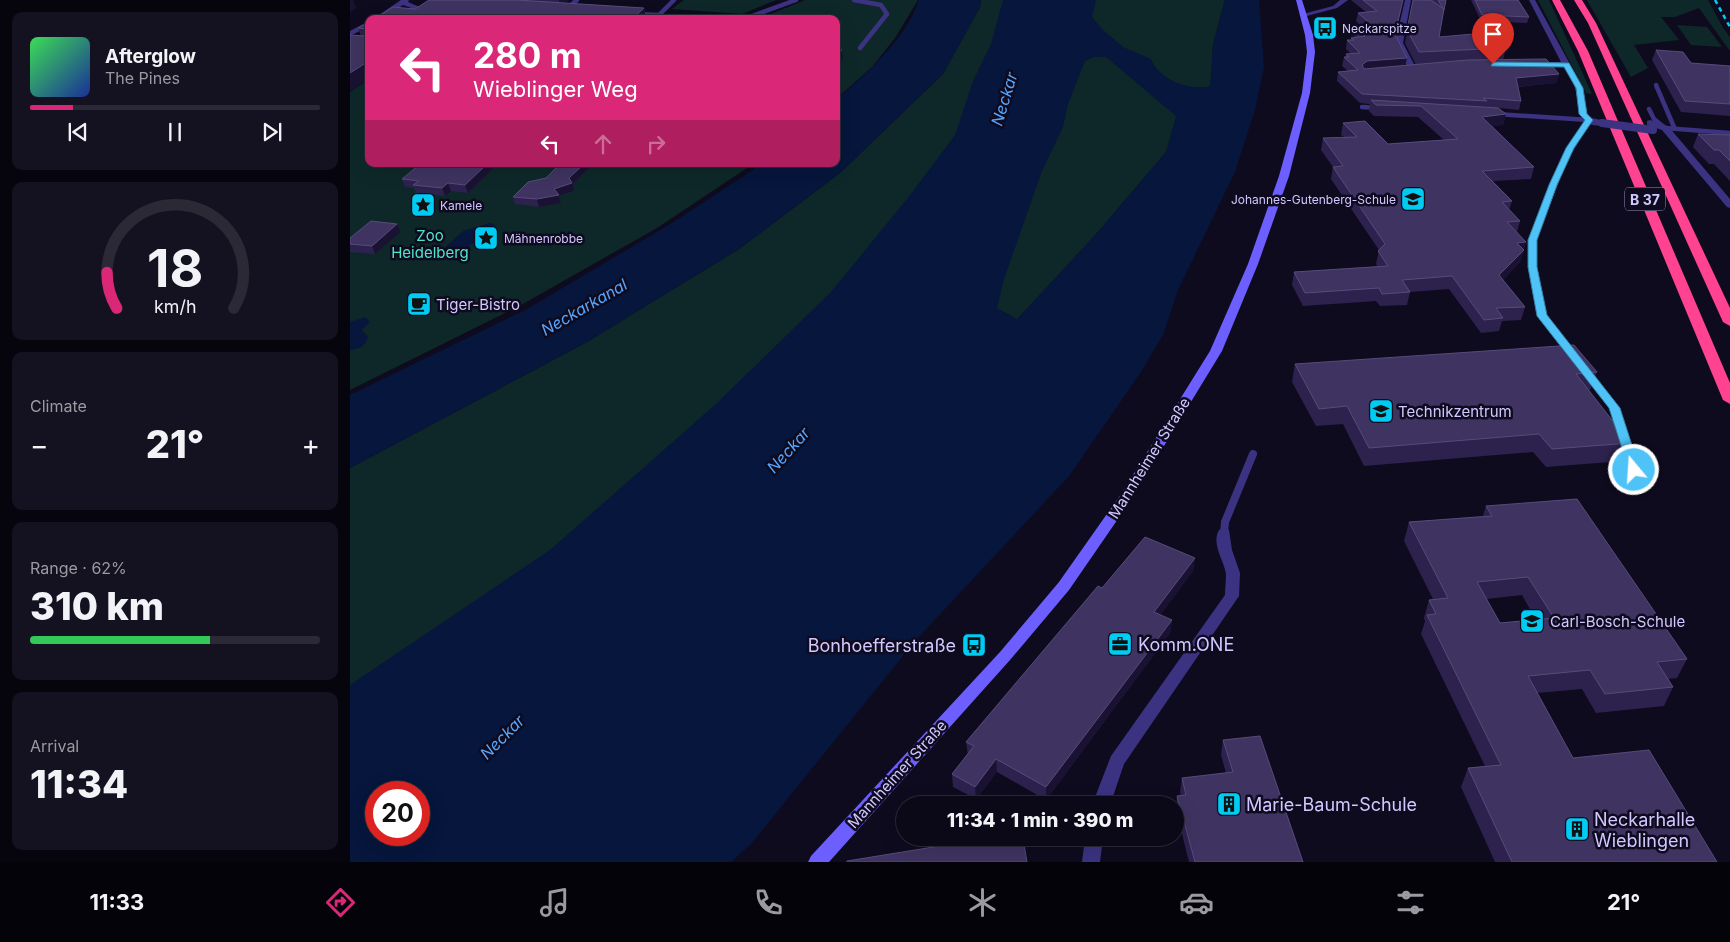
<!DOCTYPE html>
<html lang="en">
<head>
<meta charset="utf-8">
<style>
  body { margin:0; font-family:Inter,sans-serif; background:#141120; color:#f1f3f6; height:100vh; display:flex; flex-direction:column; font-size:19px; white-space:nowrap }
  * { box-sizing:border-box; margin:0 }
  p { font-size:16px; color:#9a9aa1 }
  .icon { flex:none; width:28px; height:28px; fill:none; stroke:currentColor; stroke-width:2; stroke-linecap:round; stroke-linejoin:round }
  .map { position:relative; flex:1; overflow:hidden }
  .drawer { display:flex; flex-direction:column; gap:12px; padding:12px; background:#06040d; width:350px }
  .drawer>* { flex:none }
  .guide { position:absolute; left:15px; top:15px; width:475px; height:152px; border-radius:10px; box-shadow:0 5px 20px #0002,0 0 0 1px #2b2936; background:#db2777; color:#fff; overflow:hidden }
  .speed { position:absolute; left:15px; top:781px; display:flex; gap:10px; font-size:25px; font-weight:700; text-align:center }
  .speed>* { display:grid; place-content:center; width:65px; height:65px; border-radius:50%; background:#0b0817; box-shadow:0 5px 20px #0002,0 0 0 1px #2b2936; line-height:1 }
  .speed .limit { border:8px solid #d22; background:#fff; color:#111 }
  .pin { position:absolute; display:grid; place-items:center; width:42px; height:42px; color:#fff; margin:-51px -21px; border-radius:50% 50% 50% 0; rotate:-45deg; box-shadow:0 0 5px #0007 }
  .pin .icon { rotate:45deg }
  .me { position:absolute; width:55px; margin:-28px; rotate:342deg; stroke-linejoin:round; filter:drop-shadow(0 0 4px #0008) }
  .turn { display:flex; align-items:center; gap:18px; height:105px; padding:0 25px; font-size:22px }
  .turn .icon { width:65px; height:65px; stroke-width:2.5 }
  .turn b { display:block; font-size:35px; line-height:42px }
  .lanes { display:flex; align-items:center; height:48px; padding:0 25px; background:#0003; justify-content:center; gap:25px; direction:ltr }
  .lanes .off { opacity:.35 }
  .big { font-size:38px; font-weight:800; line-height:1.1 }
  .drawer .tile { flex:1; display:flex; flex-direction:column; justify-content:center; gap:8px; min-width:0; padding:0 18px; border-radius:10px; background:#141120 }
  .drawer .dial { align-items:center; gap:0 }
  .dial svg { height:130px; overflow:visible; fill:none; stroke:#2b2936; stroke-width:7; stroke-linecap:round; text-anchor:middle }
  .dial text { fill:#f1f3f6; stroke:none }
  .song { display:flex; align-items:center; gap:15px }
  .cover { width:60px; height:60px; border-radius:8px; background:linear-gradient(135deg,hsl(130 70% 55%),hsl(230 70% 35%)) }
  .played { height:5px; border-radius:2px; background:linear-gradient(90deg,#db2777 15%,#2b2936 15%) }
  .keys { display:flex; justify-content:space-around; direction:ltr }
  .heat { display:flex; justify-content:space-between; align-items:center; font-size:28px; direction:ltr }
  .charge { height:8px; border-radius:4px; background:linear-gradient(90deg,#34c759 62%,#2b2936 0) }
  .trip { position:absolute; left:546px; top:796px; width:288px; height:50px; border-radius:25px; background:#0b0817; box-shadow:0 5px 20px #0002,0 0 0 1px #2b2936; font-weight:800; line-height:50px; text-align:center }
  .tabs { display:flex; height:80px; justify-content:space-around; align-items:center; background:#040309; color:#9a9aa1 }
  .tabs .icon { width:35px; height:35px }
  .tabs .current { color:#db2777 }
  .tabs b { font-size:22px; color:#f1f3f6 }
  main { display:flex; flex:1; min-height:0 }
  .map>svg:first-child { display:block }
  .green { fill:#0e2829 }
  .water { fill:#06163c; fill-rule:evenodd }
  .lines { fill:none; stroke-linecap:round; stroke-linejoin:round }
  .lane-far2 { stroke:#3b3381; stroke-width:4.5 }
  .lane-far1 { stroke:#3b3381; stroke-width:6 }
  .lane { stroke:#3b3381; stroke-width:8 }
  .street { fill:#3b3381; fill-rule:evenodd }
  .secondary { fill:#6d5fff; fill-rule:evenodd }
  .highway { fill:#ff4391; fill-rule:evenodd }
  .rail { stroke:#00ccf3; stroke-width:2.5; stroke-dasharray:4.5 4; stroke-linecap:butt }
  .street-bridge { stroke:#3b3381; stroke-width:8 }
  .wall { fill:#2d224e; fill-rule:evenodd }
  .shaded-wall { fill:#1a1233 }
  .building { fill:#3f3461; stroke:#564b7a; fill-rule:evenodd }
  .route { fill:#4fc3f7; stroke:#337fa1 }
  .labels { text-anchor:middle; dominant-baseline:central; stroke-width:5; stroke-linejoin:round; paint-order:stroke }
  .far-poi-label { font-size:12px; fill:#d2c8ff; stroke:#0f0b1f; text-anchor:start }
  .shield { fill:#0f0b1f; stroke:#988fbc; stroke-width:1 }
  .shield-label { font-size:14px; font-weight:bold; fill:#d2c8ff }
  .park-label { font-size:15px; fill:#4ee5c9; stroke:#0f0b1f }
  .poi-label { font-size:15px; fill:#d2c8ff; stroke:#0f0b1f; text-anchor:start }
  .street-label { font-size:15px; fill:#d2c8ff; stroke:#0f0b1f }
  .water-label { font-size:16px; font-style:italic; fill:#56a6ff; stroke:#0f0b1f }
  .near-poi-label { font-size:18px; fill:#d2c8ff; stroke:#0f0b1f; text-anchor:start }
</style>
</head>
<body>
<main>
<section class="drawer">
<div class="tile">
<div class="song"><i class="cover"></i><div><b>Afterglow</b><p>The Pines</p></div></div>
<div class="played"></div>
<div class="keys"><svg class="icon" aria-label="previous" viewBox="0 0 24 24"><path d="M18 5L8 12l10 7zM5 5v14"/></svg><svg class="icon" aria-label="pause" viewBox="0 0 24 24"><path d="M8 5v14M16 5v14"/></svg><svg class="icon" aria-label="next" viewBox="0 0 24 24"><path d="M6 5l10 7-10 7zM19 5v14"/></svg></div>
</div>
<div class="tile dial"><svg viewBox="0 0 100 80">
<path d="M14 69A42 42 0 1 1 86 69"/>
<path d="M14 69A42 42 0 0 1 8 47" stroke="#db2777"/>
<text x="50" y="56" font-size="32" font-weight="700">18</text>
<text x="50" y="72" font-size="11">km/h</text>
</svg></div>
<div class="tile"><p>Climate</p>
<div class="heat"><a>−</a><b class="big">21°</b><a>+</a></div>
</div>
<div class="tile"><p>Range · 62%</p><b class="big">310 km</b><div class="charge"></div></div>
<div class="tile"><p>Arrival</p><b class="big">11:34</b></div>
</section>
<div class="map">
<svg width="1380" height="862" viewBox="0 0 1380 862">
  <rect width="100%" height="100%" fill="#0f0b1f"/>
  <!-- green -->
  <g class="green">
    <polygon points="334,0 426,0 392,14 322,9"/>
    <polygon points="455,0 568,0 545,38 522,67 486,99 486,19 408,19"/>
    <polygon points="631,0 875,0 863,44 862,58 868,65 860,86 827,116 816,152 748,232 668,319 69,792 26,792 26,835 0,855 0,468 237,342 389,249 490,173 593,74 630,7"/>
    <polygon points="1188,0 1199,0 1242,94 1236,93"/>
    <polygon points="1237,0 1358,0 1373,28 1380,37 1380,51 1349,8 1325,17 1311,17 1329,40 1284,45 1298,68 1281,77"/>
    <polygon points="1327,25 1357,27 1372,47 1341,45"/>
    <polygon points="19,79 19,164 403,164 307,228 171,305 0,390 0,92"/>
  </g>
  <!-- water -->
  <g class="water">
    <path d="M569,0H631L630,7L593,74L490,173L389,249L237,342L0,468V395L177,309L322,223L412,164H486V100C515,75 557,38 569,0Z"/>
    <path d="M653,0H746L742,17L752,29L773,47L801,59C809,80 840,91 860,86L863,44L875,0H909L914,67L905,110L885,172L828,290L813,335L791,372L719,476L565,641L401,844L381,862H0V685L200,550L366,404L480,293L557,199L605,135L623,81L641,44ZM744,57H756L826,116L816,152L748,232L667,319L647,308L654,279L692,171L713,127L718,104L735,61ZM26,792H69V835H26Z"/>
    <polygon points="140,223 145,225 146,229 143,235 119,245 121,250 115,256 93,260 89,253 113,231"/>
    <path d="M15,317L20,322L12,330L18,337C16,346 9,349 0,350V322Z"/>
  </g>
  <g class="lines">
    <!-- lane-far2 -->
    <g class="lane-far2">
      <polyline points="504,0 531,5 537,14 510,48"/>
      <polyline points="215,10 227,0"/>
      <polyline points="286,14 309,15"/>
      <polyline points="307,17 324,0"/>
      <polyline points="394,19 446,0"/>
      <polyline points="1306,85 1324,127"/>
      <polyline points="1012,107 1030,108"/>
      <polyline points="1299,109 1304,119 1315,128 1380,133"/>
      <polyline points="1146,114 1239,120 1223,146"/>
    </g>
    <!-- lane-far1 -->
    <polyline class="lane-far1" points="1203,330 1192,316 1182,267 1183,240 1215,158 1224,144"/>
    <!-- lane -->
    <g class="lane">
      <polyline points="1202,329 1222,354"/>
      <polyline points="1238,374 1264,407 1285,470"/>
      <polyline points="874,533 875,522 903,454"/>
    </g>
    <!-- street -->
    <g class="street">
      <polygon points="51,0 59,0 58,2 72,8 75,11 64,19 56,19 67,10 53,5 31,19 23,19"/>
      <polygon points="990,0 998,0 987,8 953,17 949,15 983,6"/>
      <polygon points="1055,0 1061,0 1053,43 1067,70 1063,72 1059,70 1045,43"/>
      <path d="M1179,0H1185L1233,88L1237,113L1242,118L1255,121V125C1224,129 1231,106 1225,88C1222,80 1217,73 1214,66H1184L1180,64L1184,62H1211Z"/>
      <polygon points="19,21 19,26 0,36 0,31"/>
      <polygon points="1300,120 1318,126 1380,199 1380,208 1377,207 1312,130 1297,125 1297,121"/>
      <path d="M874,528L879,530L882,550L890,573L889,596L774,764L760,805H742L761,756L875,595C875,588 876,581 876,574C874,560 861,544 869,530Z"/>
      <polygon points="735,838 753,838 750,862 732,862"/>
    </g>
    <!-- secondary -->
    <polygon class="secondary" points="946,0 952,0 963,35 965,52 960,93 939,176 908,264 872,351 781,500 719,590 660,660 479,862 458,862 461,856 650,652 709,582 771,494 860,351 898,264 929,176 952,93 957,52 955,35"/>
    <!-- highway -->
    <g class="highway">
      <polygon points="1202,0 1210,0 1238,51 1380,383 1380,404 1373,400 1228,51"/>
      <polygon points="1224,0 1232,0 1246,23 1380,308 1380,326 1373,322 1238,23"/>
    </g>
    <!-- rail -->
    <polyline class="rail" points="1365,0 1380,27"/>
    <!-- street-bridge -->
    <polyline class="street-bridge" points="1252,123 1303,130"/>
  </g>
  <!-- wall -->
  <g class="wall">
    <polygon points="79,0 219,0 215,3 294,8 296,19 24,19 65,9"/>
    <polygon points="1001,0 1053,0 1045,35 1057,58 1055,65 1066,65 1055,43 1063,0 1096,0 1089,37 1156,48 1153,60 1209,74 1206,83 1168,87 1171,101 1169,110 1149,108 1156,114 1153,125 1142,126 1184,167 1181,179 1143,181 1162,201 1159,210 1170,221 1167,232 1176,242 1170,262 1153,280 1175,307 1171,320 1152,321 1149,331 1131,333 1099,289 1060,292 1057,305 1030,306 1026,301 953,306 942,285 944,272 1028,267 1026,264 1029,250 981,179 983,167 971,150 973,138 994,137 991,135 993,123 1038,144 1094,140 1068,117 1024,116 1019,111 1020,104 1010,103 987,81 988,72 998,71 992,66 994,57 995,57 996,54 1001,54 996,49 997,40 1001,40 1001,38 1005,37 1002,35 1003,26 1011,26 1006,21 1008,13 1016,12"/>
    <polygon points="1121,0 1168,0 1179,17 1177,23 1131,21"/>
    <polygon points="19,22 19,78 0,91 0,36 11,36 8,28"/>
    <polygon points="1306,50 1341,63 1380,66 1380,116 1331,112 1302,60"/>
    <polygon points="1348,134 1380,135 1380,181 1364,164 1359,164 1343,147"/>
    <polygon points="148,164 118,193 101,191 95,196 66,193 64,188 55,187 52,179"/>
    <polygon points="212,164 243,164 223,184 224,191 209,196 211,203 189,207 165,204 163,197 196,178"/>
    <polygon points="51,232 25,254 0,252 0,238"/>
    <polygon points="945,364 1247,372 1240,390 1238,390 1280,443 1273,461 1196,467 1183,452 1014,466 993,424 966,426 942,382"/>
    <path d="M1136,506L1337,659L1327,678L1318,679L1323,687L1314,706L1246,713L1232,689L1187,693L1223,758L1367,862H1145L1111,787L1118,768L1135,766L1071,634L1075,621L1074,618L1079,600L1083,599L1054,541L1059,522L1133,516ZM1172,595L1186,620L1150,623L1136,599Z"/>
    <polygon points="845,558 843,571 810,615 822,620 820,633 696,800 647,772 626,799 603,787 602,774 618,755 616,742 752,588"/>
    <polygon points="873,740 953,862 839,862 826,810 827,796 831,795 830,793 832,778 876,773 871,755"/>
    <polygon points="555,818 555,832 550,829 550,824"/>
    <polygon points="563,838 610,838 606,843 578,847"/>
  </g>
  <!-- shaded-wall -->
  <g class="shaded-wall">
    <polygon points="0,0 3,0 6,8 0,12"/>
    <polygon points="209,0 219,0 210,7"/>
    <polygon points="294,8 296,19 282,19"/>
    <polygon points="492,50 493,60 486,63 486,53"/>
    <polygon points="1057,58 1055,66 1010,73 1012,65 1017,61"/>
    <polygon points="19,61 19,78 0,91 0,73"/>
    <polygon points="1209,74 1206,83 1164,87 1166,78"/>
    <polygon points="1156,114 1153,125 1129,128 1132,117"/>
    <polygon points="137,164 148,164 118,193 115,185"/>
    <polygon points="234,164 243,164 223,184 224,191 209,196 211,203 189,207 187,199 204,189 219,178"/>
    <polygon points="98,183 101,191 95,196 92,188"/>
    <polygon points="47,224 51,232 25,254 22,246"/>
    <polygon points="1176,242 1170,262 1146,288 1149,275 1167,243"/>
    <polygon points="845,558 843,571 803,625 804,612"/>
    <polygon points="822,620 820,633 696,800 696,787"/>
    <polygon points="646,759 647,772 626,799 625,787"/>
    <polygon points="606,838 610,838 594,858 594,853"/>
  </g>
  <!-- building -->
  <g class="building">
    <polygon points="79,0 167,0 294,8 282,19 24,19 43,7 65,9"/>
    <polygon points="1013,0 1053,0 1045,34 1057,58 1017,61 1012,65 1014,69 1118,60 1196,59 1209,74 1166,78 1171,101 1133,98 1137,101 1012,94 988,72 1008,70 994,57 999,57 996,54 1010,53 997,40 1004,40 1001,38 1015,36 1003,26 1022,25 1008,13 1027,11"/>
    <polygon points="1063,0 1081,0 1094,9 1089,37 1135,33 1156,48 1069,52 1057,30"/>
    <polygon points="1088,0 1096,0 1094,10"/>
    <polygon points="1125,0 1168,0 1179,17 1132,15"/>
    <polygon points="19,22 19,61 0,73 0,35 15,36 16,29 8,28"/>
    <polygon points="486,49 492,50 486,53"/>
    <polygon points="1306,50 1333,52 1341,63 1380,66 1380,104 1335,101"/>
    <polygon points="1021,100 1148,108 1156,114 1132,117 1184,167 1132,171 1162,201 1152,202 1170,221 1157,222 1176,242 1167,243 1174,250 1149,275 1175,307 1146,308 1153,318 1134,320 1102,276 1052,280 1060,292 1032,294 1029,288 955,293 944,272 1038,266 1028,251 1035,244 983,167 993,166 973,138 1007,137 993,123 1015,121 1038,144 1108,139 1071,106 1026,105"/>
    <polygon points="1348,134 1380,135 1380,161 1369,150 1364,150"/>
    <polygon points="70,164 137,164 115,185 98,183 92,188 63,185 69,181 52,179"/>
    <polygon points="212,164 234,164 219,178 222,183 204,189 209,195 187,199 163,197 178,182 196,178 209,165"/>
    <polygon points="21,221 47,224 22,246 0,244 0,238"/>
    <polygon points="1224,345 1247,372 1226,374 1280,443 1202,449 1189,434 1019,448 997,406 969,409 945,364"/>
    <path d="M1227,499L1337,659L1307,662L1323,687L1255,694L1240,670L1178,676L1223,758L1299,750L1367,862H1162L1118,768L1151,765L1077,615L1086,614L1079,600L1098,598L1059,522L1142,516L1136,506ZM1178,577L1204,618L1150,623L1127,582Z"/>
    <polygon points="795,537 845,558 804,612 822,620 696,787 646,759 625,787 602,774 624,746 616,742 748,586 752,588"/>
    <polygon points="910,736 953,862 845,862 827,796 836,795 832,778 883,772 873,740"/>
    <polygon points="555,818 555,828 550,824"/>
    <polygon points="570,838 606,838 601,844 584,847"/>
    <polygon points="639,838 673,838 677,862 497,862 497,861"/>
  </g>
  <!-- route -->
  <polygon class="route" points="1143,62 1219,63 1233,88 1237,114 1243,120 1224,148 1207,185 1187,240 1187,267 1197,315 1270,408 1290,470 1289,473 1280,473 1279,470 1259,408 1187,316 1178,267 1178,240 1199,185 1216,148 1235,120 1229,114 1226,88 1214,67 1141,66"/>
  <!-- icons -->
  <defs>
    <symbol id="bus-square" viewBox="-11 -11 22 22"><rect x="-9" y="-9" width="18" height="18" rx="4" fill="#00ccf3" stroke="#0f0b1f"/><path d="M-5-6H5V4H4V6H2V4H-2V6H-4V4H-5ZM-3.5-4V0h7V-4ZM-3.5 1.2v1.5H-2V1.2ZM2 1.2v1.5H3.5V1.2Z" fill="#111"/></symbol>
    <symbol id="school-square" viewBox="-11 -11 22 22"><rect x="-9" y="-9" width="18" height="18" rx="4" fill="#00ccf3" stroke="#0f0b1f"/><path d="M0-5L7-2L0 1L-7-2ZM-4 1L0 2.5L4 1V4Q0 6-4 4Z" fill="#111"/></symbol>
    <symbol id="sight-square" viewBox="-11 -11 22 22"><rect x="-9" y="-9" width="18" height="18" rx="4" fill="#00ccf3" stroke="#0f0b1f"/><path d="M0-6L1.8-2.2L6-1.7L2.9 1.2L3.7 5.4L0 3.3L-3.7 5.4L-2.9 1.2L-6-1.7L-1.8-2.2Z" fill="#111"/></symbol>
    <symbol id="cafe-square" viewBox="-11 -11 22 22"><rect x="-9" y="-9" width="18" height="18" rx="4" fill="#00ccf3" stroke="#0f0b1f"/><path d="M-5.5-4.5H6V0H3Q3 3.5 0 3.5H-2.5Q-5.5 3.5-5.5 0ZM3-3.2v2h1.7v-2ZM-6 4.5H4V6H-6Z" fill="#111"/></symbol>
    <symbol id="office-square" viewBox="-11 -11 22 22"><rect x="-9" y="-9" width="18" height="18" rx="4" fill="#00ccf3" stroke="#0f0b1f"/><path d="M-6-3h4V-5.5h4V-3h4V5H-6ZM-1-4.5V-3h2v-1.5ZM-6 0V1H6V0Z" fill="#111"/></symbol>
    <symbol id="building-square" viewBox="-11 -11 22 22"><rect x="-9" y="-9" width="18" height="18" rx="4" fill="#00ccf3" stroke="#0f0b1f"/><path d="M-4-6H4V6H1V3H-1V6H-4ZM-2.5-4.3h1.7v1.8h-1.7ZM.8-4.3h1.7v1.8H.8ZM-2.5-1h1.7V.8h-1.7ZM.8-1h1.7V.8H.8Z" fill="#111"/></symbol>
  </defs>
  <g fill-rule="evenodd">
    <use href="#bus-square" x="961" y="14" width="28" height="28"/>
    <use href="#school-square" x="1049" y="185" width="28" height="28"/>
    <use href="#sight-square" x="59" y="191" width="28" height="28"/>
    <use href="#sight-square" x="122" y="224" width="28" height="28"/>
    <use href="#cafe-square" x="55" y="290" width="28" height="28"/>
    <use href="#school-square" x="1017" y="397" width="28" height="28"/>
    <use href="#school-square" x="1168" y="607" width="28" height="28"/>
    <use href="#office-square" x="756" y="630" width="28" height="28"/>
    <use href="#bus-square" x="610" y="631" width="28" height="28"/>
    <use href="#building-square" x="865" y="790" width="28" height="28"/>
    <use href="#building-square" x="1213" y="815" width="28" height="28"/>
  </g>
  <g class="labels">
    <!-- far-poi labels -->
    <g class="far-poi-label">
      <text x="992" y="28">Neckarspitze</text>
      <text x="1046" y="199" text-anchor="end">Johannes-Gutenberg-Schule</text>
      <text x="90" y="205">Kamele</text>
      <text x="154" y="238">Mähnenrobbe</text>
    </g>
    <!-- shield labels -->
    <rect class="shield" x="1275" y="187.5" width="40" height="23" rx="4"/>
    <g class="shield-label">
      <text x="1295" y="199">B 37</text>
    </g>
    <!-- park labels -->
    <g class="park-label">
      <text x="80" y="235">Zoo<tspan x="80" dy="17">Heidelberg</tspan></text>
    </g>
    <!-- poi labels -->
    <g class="poi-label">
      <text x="86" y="304">Tiger-Bistro</text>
      <text x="1048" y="411">Technikzentrum</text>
      <text x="1200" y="621">Carl-Bosch-Schule</text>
    </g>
    <!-- street labels -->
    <g class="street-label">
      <text transform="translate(799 458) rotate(-58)">Mannheimer Straße</text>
      <text transform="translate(547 774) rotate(-48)">Mannheimer Straße</text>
    </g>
    <!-- water labels -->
    <g class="water-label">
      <text transform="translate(654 99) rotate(-73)">Neckar</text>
      <text transform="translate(234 307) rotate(-30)">Neckarkanal</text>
      <text transform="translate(438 450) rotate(-48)">Neckar</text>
      <text transform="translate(152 737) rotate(-45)">Neckar</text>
    </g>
    <!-- near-poi labels -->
    <g class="near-poi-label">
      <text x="788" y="644">Komm.ONE</text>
      <text x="606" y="645" text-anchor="end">Bonhoefferstraße</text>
      <text x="896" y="804">Marie-Baum-Schule</text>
      <text x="1244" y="819">Neckarhalle<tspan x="1244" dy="21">Wieblingen</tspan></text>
    </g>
  </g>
</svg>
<div class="speed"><div class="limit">20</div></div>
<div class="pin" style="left:1143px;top:64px;background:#d93025"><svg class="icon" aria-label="arrive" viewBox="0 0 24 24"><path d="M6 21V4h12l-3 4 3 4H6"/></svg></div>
<svg class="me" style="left:1284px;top:470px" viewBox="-20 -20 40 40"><circle r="17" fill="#4fc3f7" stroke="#fff" stroke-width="3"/><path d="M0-11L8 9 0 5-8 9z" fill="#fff"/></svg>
<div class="trip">11:34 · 1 min · 390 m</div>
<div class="guide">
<div class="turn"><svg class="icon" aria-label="left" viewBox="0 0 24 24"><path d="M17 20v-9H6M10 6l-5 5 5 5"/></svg><div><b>280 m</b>Wieblinger Weg</div></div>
<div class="lanes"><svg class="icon" aria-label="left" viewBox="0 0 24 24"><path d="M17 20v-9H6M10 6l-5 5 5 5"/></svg><svg class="icon off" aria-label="ahead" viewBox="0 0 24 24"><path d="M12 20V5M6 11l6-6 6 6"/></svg><svg class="icon off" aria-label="right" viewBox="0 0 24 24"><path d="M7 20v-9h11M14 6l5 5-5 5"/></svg></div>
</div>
</div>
</main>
<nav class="tabs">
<b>11:33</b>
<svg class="icon current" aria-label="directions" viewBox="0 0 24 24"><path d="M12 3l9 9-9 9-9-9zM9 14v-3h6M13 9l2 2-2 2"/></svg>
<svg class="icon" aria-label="music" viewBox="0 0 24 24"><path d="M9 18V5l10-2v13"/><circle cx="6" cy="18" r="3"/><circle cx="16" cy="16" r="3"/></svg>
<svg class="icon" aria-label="phone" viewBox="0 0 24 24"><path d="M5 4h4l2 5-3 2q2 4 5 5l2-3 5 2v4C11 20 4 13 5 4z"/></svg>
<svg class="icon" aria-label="climate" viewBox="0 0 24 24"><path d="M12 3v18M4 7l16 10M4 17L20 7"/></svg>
<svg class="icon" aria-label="car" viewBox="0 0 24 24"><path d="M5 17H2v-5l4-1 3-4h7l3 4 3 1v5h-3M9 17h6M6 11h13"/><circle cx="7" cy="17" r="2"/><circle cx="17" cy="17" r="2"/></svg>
<svg class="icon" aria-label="filters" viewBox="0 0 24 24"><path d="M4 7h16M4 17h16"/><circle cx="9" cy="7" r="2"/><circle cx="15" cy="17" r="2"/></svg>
<b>21°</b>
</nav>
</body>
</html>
